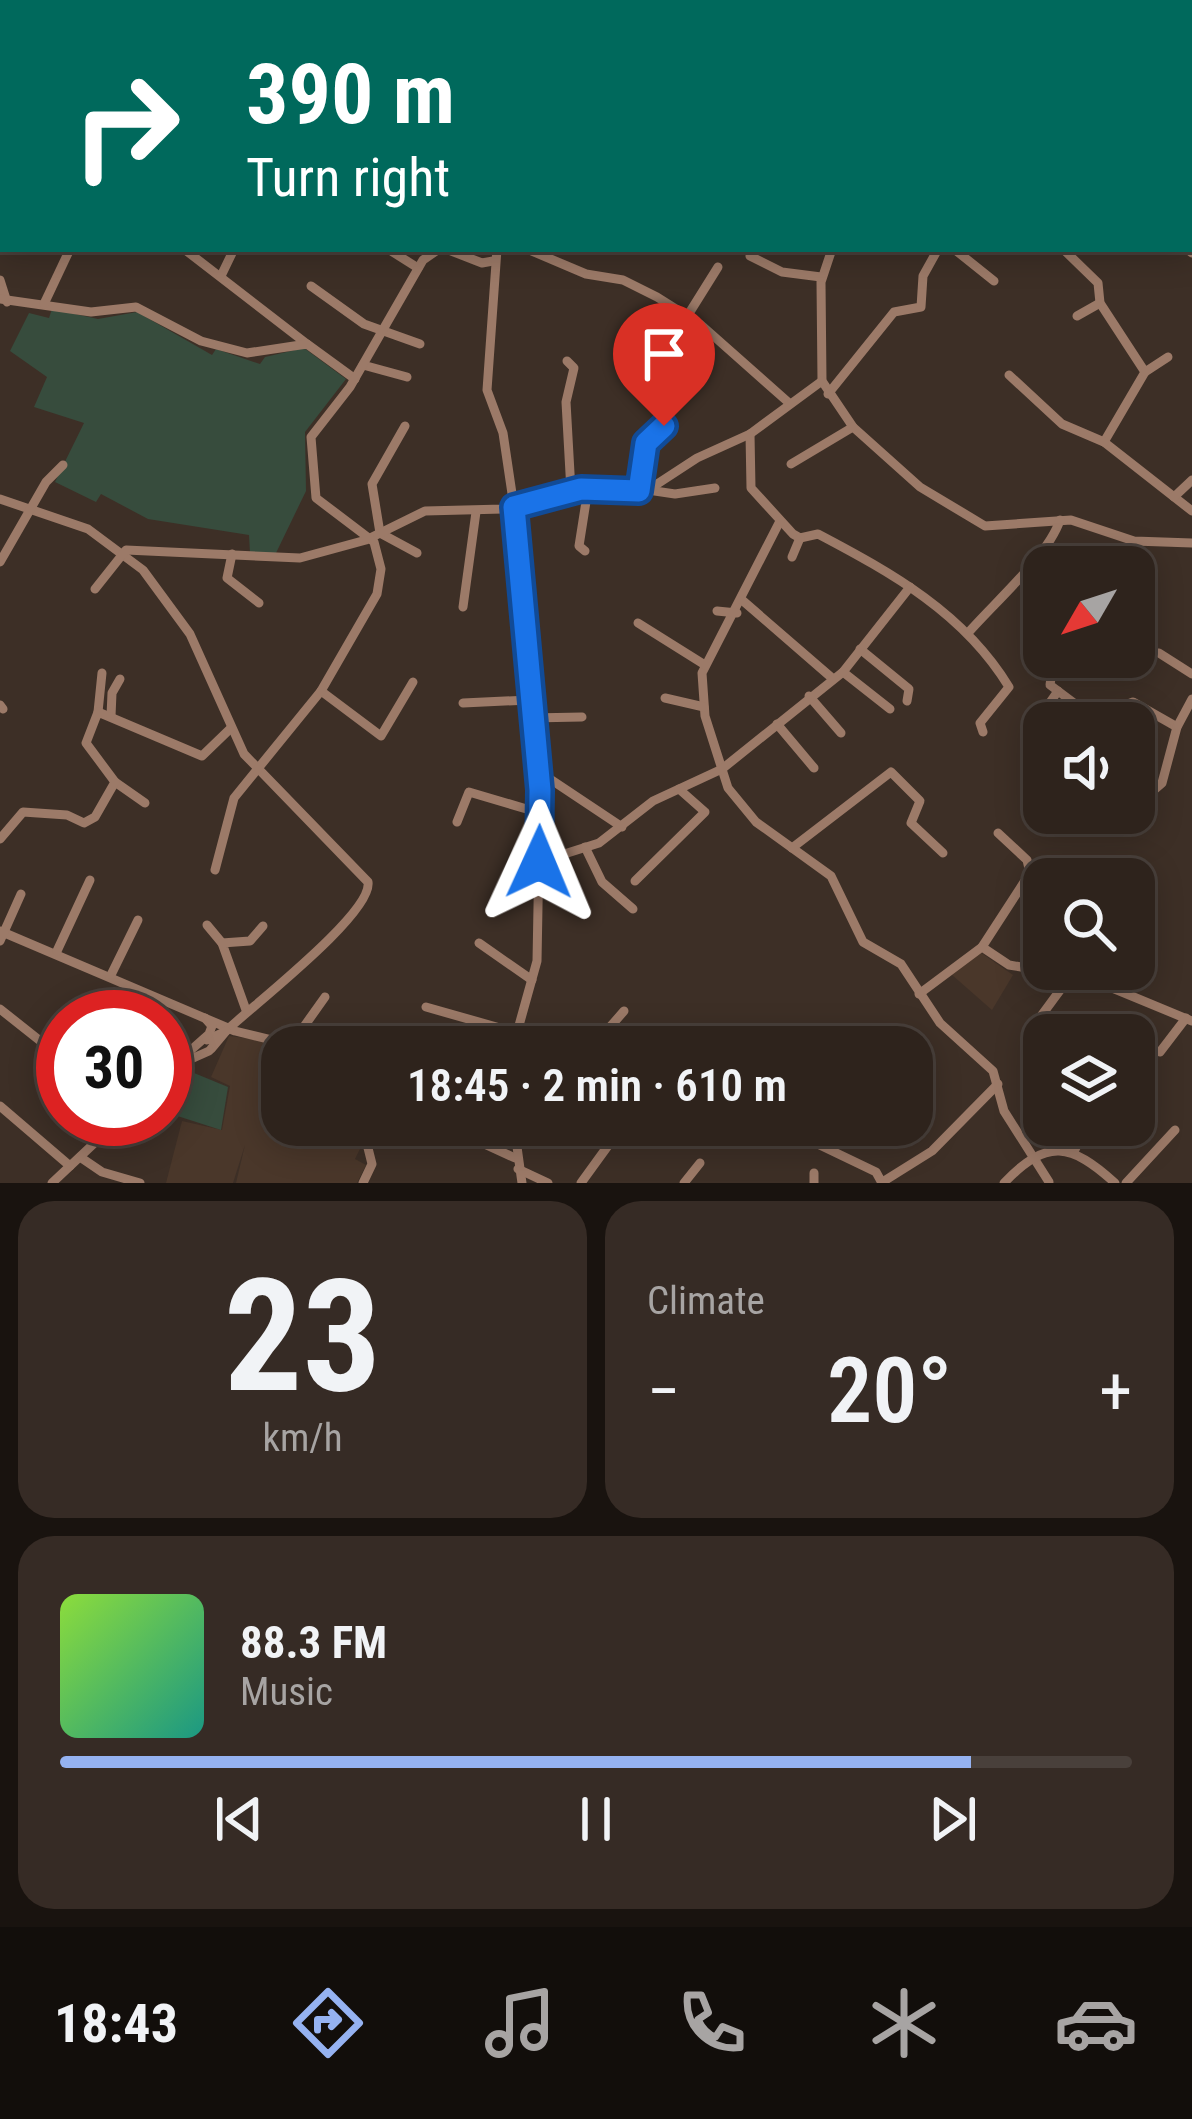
<!DOCTYPE html>
<html lang="en">
<head>
<meta charset="utf-8">
<style>
  body { margin:0; font-family:"Roboto Condensed",sans-serif; background:#362b25; color:#f1f3f6; height:100vh; display:flex; flex-direction:column; font-size:45px; white-space:nowrap }
  * { box-sizing:border-box; margin:0 }
  p { font-size:39px; color:#a7a4a3 }
  .icon { flex:none; width:66px; height:66px; fill:none; stroke:currentColor; stroke-width:2; stroke-linecap:round; stroke-linejoin:round }
  .map { position:relative; height:1183px; overflow:hidden }
  .panel { display:flex; flex-direction:column; gap:18px; padding:18px; background:#19130f; flex:1 }
  .panel>* { flex:none }
  .top-card { position:absolute; left:0px; top:0px; width:1194px; height:252px; box-shadow:0 6px 30px #0003,0 0 0 3px #49403b; background:#00695c; color:#fff; overflow:hidden }
  .needle { width:78px; rotate:231deg }
  .buttons { position:absolute; left:1023px; top:546px; display:grid; gap:24px }
  .buttons a { display:grid; place-items:center; width:132px; height:132px; border-radius:24px; background:#2e231c; box-shadow:0 6px 30px #0003,0 0 0 3px #49403b; font-size:60px }
  .speed { position:absolute; left:36px; top:990px; display:flex; gap:24px; font-size:60px; font-weight:700; text-align:center }
  .speed>* { display:grid; place-content:center; width:156px; height:156px; border-radius:50%; background:#2e231c; box-shadow:0 6px 30px #0003,0 0 0 3px #49403b; line-height:1 }
  .speed .limit { border:18px solid #d22; background:#fff; color:#111 }
  .pin { position:absolute; display:grid; place-items:center; width:102px; height:102px; color:#fff; margin:-123px -51px; border-radius:50% 50% 50% 0; rotate:-45deg; box-shadow:0 0 12px #0007 }
  .pin .icon { rotate:45deg }
  .me { position:absolute; width:132px; margin:-66px; rotate:1deg; stroke-linejoin:round; filter:drop-shadow(0 0 9px #0008) }
  .turn { display:flex; align-items:center; gap:42px; height:252px; padding:0 48px; font-size:54px }
  .turn .icon { width:156px; height:156px; stroke-width:2.5 }
  .turn b { display:block; font-size:84px; line-height:102px }
  .big { font-size:90px; font-weight:600; line-height:1.1 }
  .panel .widget { flex:1; display:flex; flex-direction:column; justify-content:center; gap:18px; min-width:0; padding:0 42px; border-radius:36px; background:#362b25 }
  .panel .dial { align-items:center; gap:0 }
  .dial b { font-size:156px; line-height:1 }
  .song { display:flex; align-items:center; gap:36px }
  .cover { width:144px; height:144px; border-radius:18px; background:linear-gradient(135deg,hsl(90 70% 55%),hsl(170 70% 35%)) }
  .played { height:12px; border-radius:6px; background:linear-gradient(90deg,#95b2f1 85%,#49403b 85%) }
  .keys { display:flex; justify-content:space-around; direction:ltr }
  .heat { display:flex; justify-content:space-between; align-items:center; font-size:66px; direction:ltr }
  .panel .tiles { flex:1; display:grid; gap:18px; grid-template-columns:1fr 1fr }
  .widget:last-child { grid-column:span 2 }
  .trip { position:absolute; left:261px; top:1026px; width:672px; height:120px; border-radius:36px; background:#2e231c; box-shadow:0 6px 30px #0003,0 0 0 3px #49403b; font-weight:600; line-height:120px; text-align:center }
  .tabs { display:flex; height:192px; justify-content:space-around; align-items:center; background:#120e0b; color:#a7a4a3 }
  .tabs .icon { width:84px; height:84px }
  .tabs .selected { color:#95b2f1 }
  .tabs b { font-size:54px; color:#f1f3f6 }
  .map>svg:first-child { display:block }
  .built { fill:#4a372a }
  .green { fill:#374c3d }
  .lines { fill:none; stroke-linecap:round; stroke-linejoin:round }
  .minor { stroke:#9c7a68; stroke-width:9 }
  .route-casing { stroke:#114b97; stroke-width:30 }
  .route { stroke:#1a73e8; stroke-width:21 }
</style>
</head>
<body>
<div class="map">
<svg width="1192" height="1183" viewBox="0 0 1192 1183">
  <rect width="100%" height="100%" fill="#3d2f26"/>
  <!-- built -->
  <g class="built">
    <polygon points="980,952 1013,975 992,1010 951,974"/>
    <polygon points="229,1036 279,1042 282,1047 282,1125 372,1125 355,1159 366,1165 357,1183 236,1183 245,1145 233,1183 166,1183 182,1121 222,1130 230,1086 211,1077"/>
  </g>
  <!-- green -->
  <g class="green">
    <polygon points="52,309 98,319 137,312 212,355 216,349 260,364 265,357 304,348 346,379 305,432 306,491 276,553 250,553 249,535 148,519 101,494 96,502 55,482 84,423 34,407 47,377 10,351 29,313 49,318"/>
    <polygon points="182,1068 228,1087 221,1130 165,1112 165,1084"/>
  </g>
  <g class="lines">
    <!-- minor -->
    <g class="minor">
      <polyline points="98,0 102,3"/>
      <polyline points="357,0 362,3"/>
      <polyline points="501,0 501,3"/>
      <polyline points="630,0 632,3"/>
      <polyline points="803,0 803,3"/>
      <polyline points="681,3 684,0"/>
      <polyline points="975,3 976,0"/>
      <polyline points="1191,21 1192,20"/>
      <polyline points="1191,122 1192,121"/>
      <polyline points="1191,206 1192,204"/>
      <polyline points="184,249 307,344"/>
      <polyline points="388,249 418,268"/>
      <polyline points="446,249 482,263 493,261"/>
      <polyline points="497,249 487,390 503,433 514,507 540,797 537,961 513,1047"/>
      <polyline points="527,249 586,274 623,280 657,297 700,324 788,402"/>
      <polyline points="832,249 821,282 822,381 853,427 920,487 985,526 1071,520 1134,541 1192,543"/>
      <polyline points="954,249 994,281"/>
      <polyline points="1063,249 1098,283 1100,303 1145,372 1104,442 1192,511"/>
      <polyline points="1187,249 1192,253"/>
      <polyline points="750,256 782,272 821,277"/>
      <polyline points="221,276 234,249"/>
      <polyline points="0,280 7,302"/>
      <polyline points="311,286 364,324 420,344"/>
      <polyline points="0,299 91,312 136,307 201,341 247,353 307,344 355,379"/>
      <polyline points="44,304 70,249"/>
      <polyline points="688,315 718,267"/>
      <polyline points="1077,316 1100,303"/>
      <polyline points="567,361 574,368 566,402 571,491"/>
      <polyline points="363,365 407,377"/>
      <polyline points="1145,372 1168,357"/>
      <polyline points="1009,375 1062,424 1104,442"/>
      <polyline points="828,394 894,312 921,307 923,276 938,249"/>
      <polyline points="405,426 372,484 380,533 417,553"/>
      <path d="M750,434L751,488L793,534L800,538L818,534C892,573 964,613 1009,687L980,723L983,732"/>
      <polyline points="791,464 853,427"/>
      <polyline points="648,490 675,494 715,488"/>
      <polyline points="639,491 646,443 675,405"/>
      <polyline points="1174,497 1192,480"/>
      <path d="M0,499L88,529L143,570L190,634L244,754L368,882C373,913 252,1006 226,1031"/>
      <polyline points="780,521 702,673 705,716 728,788 756,822 831,876 863,942 901,964 940,1023 993,1071 1004,1111 1049,1182"/>
      <polyline points="585,551 579,546 588,489"/>
      <polyline points="232,554 227,578 259,603"/>
      <polyline points="792,557 800,538"/>
      <polyline points="0,562 46,482 63,465"/>
      <polyline points="95,589 126,550 300,558 366,540 425,511 503,509 582,489 648,490 697,458 750,434 822,381"/>
      <polyline points="742,600 832,678"/>
      <polyline points="463,607 476,512"/>
      <polyline points="717,611 737,613"/>
      <polyline points="638,623 705,665"/>
      <path d="M968,633C995,602 1048,556 1060,520"/>
      <polyline points="860,649 909,689 907,701"/>
      <polyline points="1159,653 1192,674"/>
      <polyline points="1054,657 1050,685 1094,718 1133,702 1177,727"/>
      <polyline points="843,672 890,709"/>
      <polyline points="321,691 381,736 413,682"/>
      <polyline points="809,696 841,733"/>
      <polyline points="665,698 704,707"/>
      <polyline points="463,703 529,700"/>
      <polyline points="0,705 3,709"/>
      <polyline points="98,712 102,673"/>
      <polyline points="111,716 112,693 120,679"/>
      <polyline points="531,718 582,717"/>
      <polyline points="1039,718 1058,691"/>
      <polyline points="777,724 814,768"/>
      <polyline points="538,771 622,827"/>
      <polyline points="115,782 145,803"/>
      <polyline points="1134,807 1162,783 1177,727 1192,699"/>
      <polyline points="457,822 469,792 540,813"/>
      <polyline points="0,839 23,812 67,815 84,823 95,817 115,782 86,743 98,712 202,756 231,728"/>
      <polyline points="585,847 602,882 633,909"/>
      <polyline points="792,848 891,772 920,801 911,823 943,853"/>
      <polyline points="539,862 599,843 653,801 722,769 843,672 910,587"/>
      <polyline points="215,870 234,798 321,691 377,594 381,569 374,542 316,498 311,437 350,387 423,260 439,249"/>
      <polyline points="635,881 705,812 679,789"/>
      <polyline points="207,925 222,943"/>
      <polyline points="0,931 235,1031 301,1047"/>
      <polyline points="0,941 21,894"/>
      <polyline points="479,943 532,980"/>
      <polyline points="982,947 1030,873 1027,860 998,833"/>
      <polyline points="57,951 90,880"/>
      <polyline points="110,977 138,920"/>
      <polyline points="919,994 982,947 1009,965 1088,978 1192,1021"/>
      <polyline points="426,1007 514,1032"/>
      <polyline points="0,1009 63,1059"/>
      <polyline points="246,1010 222,943 250,941 263,926"/>
      <polyline points="624,1011 610,1027 626,1047"/>
      <polyline points="1030,1031 1072,974"/>
      <polyline points="375,1037 392,1047"/>
      <polyline points="207,1040 226,1031 211,1049"/>
      <polyline points="293,1042 325,997"/>
      <polyline points="1160,1052 1186,1018"/>
      <polyline points="182,1063 209,1051"/>
      <polyline points="165,1073 209,1034 212,1026 205,1018"/>
      <polyline points="0,1106 70,1166"/>
      <polyline points="443,1125 515,1158"/>
      <polyline points="514,1125 522,1183"/>
      <polyline points="778,1125 876,1172 882,1183"/>
      <polyline points="1074,1152 1086,1125"/>
      <polyline points="80,1157 102,1172 140,1183"/>
      <polyline points="518,1169 548,1183"/>
      <polyline points="814,1173 814,1183"/>
      <polyline points="884,1181 932,1151 998,1084"/>
      <polyline points="52,1183 120,1119"/>
      <polyline points="363,1183 372,1164 367,1144"/>
      <polyline points="581,1183 623,1125"/>
      <polyline points="684,1183 700,1163"/>
      <path d="M1004,1183C1047,1138 1071,1143 1115,1183"/>
      <polyline points="1126,1183 1175,1130"/>
    </g>
  </g>
  <g class="lines">
    <defs>
      <polyline id="route" points="539,862 540,790 514,507 581,489 639,491 646,443 664,426"/>
    </defs>
    <!-- route casing -->
    <use href="#route" class="route-casing"/>
    <!-- route -->
    <use href="#route" class="route"/>
  </g>
</svg>
<div class="buttons">
<a><svg class="needle" viewBox="-14 -14 28 28"><path d="M0-13l5 13h-10z" fill="#e53935"/><path d="M0 13l5-13h-10z" fill="#a7a4a3"/></svg></a>
<a><svg class="icon" aria-label="sound" viewBox="0 0 24 24"><path d="M4 9h4l5-4v14l-5-4H4zM17 9q2 3 0 6"/></svg></a>
<a><svg class="icon" aria-label="search" viewBox="0 0 24 24"><circle cx="10" cy="10" r="6"/><path d="M15 15l6 6"/></svg></a>
<a><svg class="icon" aria-label="layers" viewBox="0 0 24 24"><path d="M12 4l9 5-9 5-9-5zM3 14l9 5 9-5"/></svg></a>
</div>
<div class="speed"><div class="limit">30</div></div>
<div class="pin" style="left:664px;top:426px;background:#d93025"><svg class="icon" aria-label="arrive" viewBox="0 0 24 24"><path d="M6 21V4h12l-3 4 3 4H6"/></svg></div>
<svg class="me" style="left:539px;top:862px" viewBox="-20 -20 40 40"><path d="M0-17L14 15 0 8-14 15z" fill="#1a73e8" stroke="#fff" stroke-width="4"/></svg>
<div class="trip">18:45 · 2 min · 610 m</div>
<div class="top-card">
<div class="turn"><svg class="icon" aria-label="right" viewBox="0 0 24 24"><path d="M7 20v-9h11M14 6l5 5-5 5"/></svg><div><b>390 m</b>Turn right</div></div>
</div>
</div>
<section class="panel">
<div class="tiles">
<div class="widget dial"><b>23</b><p>km/h</p></div>
<div class="widget"><p>Climate</p>
<div class="heat"><a>−</a><b class="big">20°</b><a>+</a></div>
</div>
<div class="widget">
<div class="song"><i class="cover"></i><div><b>88.3 FM</b><p>Music</p></div></div>
<div class="played"></div>
<div class="keys"><svg class="icon" aria-label="previous" viewBox="0 0 24 24"><path d="M18 5L8 12l10 7zM5 5v14"/></svg><svg class="icon" aria-label="pause" viewBox="0 0 24 24"><path d="M8 5v14M16 5v14"/></svg><svg class="icon" aria-label="next" viewBox="0 0 24 24"><path d="M6 5l10 7-10 7zM19 5v14"/></svg></div>
</div>
</div>
</section>
<nav class="tabs">
<b>18:43</b>
<svg class="icon selected" aria-label="directions" viewBox="0 0 24 24"><path d="M12 3l9 9-9 9-9-9zM9 14v-3h6M13 9l2 2-2 2"/></svg>
<svg class="icon" aria-label="music" viewBox="0 0 24 24"><path d="M9 18V5l10-2v13"/><circle cx="6" cy="18" r="3"/><circle cx="16" cy="16" r="3"/></svg>
<svg class="icon" aria-label="phone" viewBox="0 0 24 24"><path d="M5 4h4l2 5-3 2q2 4 5 5l2-3 5 2v4C11 20 4 13 5 4z"/></svg>
<svg class="icon" aria-label="climate" viewBox="0 0 24 24"><path d="M12 3v18M4 7l16 10M4 17L20 7"/></svg>
<svg class="icon" aria-label="car" viewBox="0 0 24 24"><path d="M5 17H2v-5l4-1 3-4h7l3 4 3 1v5h-3M9 17h6M6 11h13"/><circle cx="7" cy="17" r="2"/><circle cx="17" cy="17" r="2"/></svg>
</nav>
</body>
</html>
